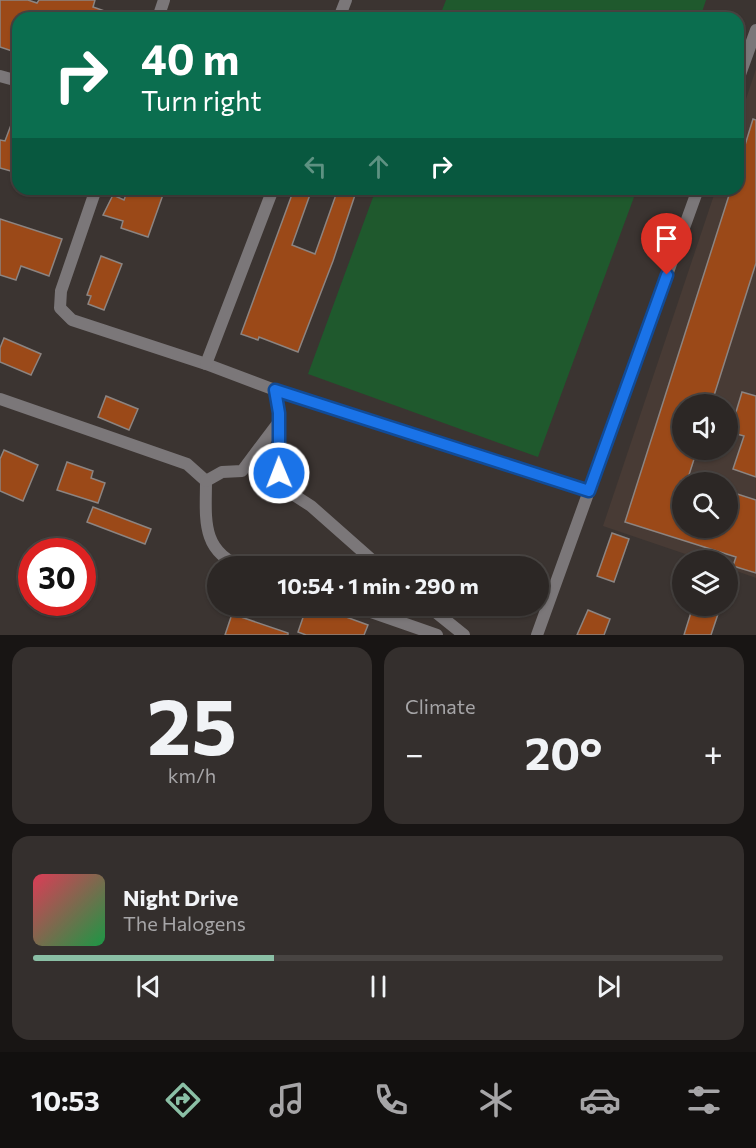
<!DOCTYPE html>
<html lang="en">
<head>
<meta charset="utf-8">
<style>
  body { margin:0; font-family:Commissioner,sans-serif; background:#342f2d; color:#f1f3f6; height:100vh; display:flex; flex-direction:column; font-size:22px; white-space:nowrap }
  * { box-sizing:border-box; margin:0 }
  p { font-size:20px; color:#a6a5a7 }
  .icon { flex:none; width:33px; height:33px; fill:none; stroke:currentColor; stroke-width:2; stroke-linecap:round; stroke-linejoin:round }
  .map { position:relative; height:635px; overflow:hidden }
  .side { display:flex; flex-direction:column; gap:12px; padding:12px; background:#181514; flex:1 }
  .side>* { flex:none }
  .top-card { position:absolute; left:12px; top:12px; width:732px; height:183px; border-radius:18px; box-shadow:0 2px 4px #0004,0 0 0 2px #484442; background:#0b6e4f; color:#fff; overflow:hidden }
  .tools { position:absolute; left:672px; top:394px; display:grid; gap:12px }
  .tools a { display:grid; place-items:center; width:66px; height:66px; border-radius:50%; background:#2c2725; box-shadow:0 2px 4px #0004,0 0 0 2px #484442; font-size:30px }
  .speed { position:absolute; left:18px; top:538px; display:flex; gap:12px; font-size:30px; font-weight:700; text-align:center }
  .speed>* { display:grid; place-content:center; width:78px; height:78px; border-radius:50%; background:#2c2725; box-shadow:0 2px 4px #0004,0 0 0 2px #484442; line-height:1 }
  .speed .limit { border:9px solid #d22; background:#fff; color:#111 }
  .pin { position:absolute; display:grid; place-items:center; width:51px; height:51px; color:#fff; margin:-62px -26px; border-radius:50% 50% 50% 0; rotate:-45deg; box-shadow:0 0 6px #0007 }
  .pin .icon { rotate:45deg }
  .me { position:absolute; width:66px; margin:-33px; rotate:359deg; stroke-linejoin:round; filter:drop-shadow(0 0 4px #0008) }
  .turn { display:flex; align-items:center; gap:21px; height:126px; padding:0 30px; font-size:27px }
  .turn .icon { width:78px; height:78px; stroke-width:2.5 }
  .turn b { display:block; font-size:42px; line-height:51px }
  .lanes { display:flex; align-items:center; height:57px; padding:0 30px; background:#0003; justify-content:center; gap:30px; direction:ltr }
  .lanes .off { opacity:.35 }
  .big { font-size:45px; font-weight:700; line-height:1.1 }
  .side .tile { flex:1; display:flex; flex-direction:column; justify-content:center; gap:9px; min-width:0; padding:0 21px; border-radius:18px; background:#342f2d }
  .side .dial { align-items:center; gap:0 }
  .dial b { font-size:78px; line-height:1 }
  .song { display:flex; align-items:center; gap:18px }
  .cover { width:72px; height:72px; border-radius:9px; background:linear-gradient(135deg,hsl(350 70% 55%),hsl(140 70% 35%)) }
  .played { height:6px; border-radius:3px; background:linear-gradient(90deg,#8abfa5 35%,#484442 35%) }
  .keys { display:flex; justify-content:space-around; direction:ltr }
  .heat { display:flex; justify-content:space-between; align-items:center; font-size:33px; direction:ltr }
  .side .tiles { flex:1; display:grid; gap:12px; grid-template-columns:1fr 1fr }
  .tile:last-child { grid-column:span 2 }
  .trip { position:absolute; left:207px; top:556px; width:342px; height:60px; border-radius:30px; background:#2c2725; box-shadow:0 2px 4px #0004,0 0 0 2px #484442; font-weight:700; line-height:60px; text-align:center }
  .dock { display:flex; height:96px; justify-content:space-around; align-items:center; background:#12100f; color:#a6a5a7 }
  .dock .icon { width:42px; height:42px }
  .dock .selected { color:#8abfa5 }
  .dock b { font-size:27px; color:#f1f3f6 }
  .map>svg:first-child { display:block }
  .built { fill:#483b35; fill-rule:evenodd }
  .green { fill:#1f592d }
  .building { fill:#9b4918; stroke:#8c8481; stroke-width:1.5 }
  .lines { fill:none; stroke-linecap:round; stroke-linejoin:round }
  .minor { stroke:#7b7779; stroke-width:12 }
  .route-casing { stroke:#114b97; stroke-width:15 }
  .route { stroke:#1a73e8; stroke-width:10 }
</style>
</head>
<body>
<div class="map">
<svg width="756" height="635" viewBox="0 0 756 635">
  <rect width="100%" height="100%" fill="#3b3431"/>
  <!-- built -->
  <path class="built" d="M756,69V578L728,568V561H706L603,526L716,189H738V123ZM682,405H728V450H682ZM682,483H728V528H682Z"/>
  <!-- green -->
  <g class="green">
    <polygon points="446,0 706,0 700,18 439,18"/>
    <polygon points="376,189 637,189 538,457 308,374"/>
  </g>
  <!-- building -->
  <g class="building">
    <polygon points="0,0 28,0 37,3 39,0 95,0 93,7 119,16 119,18 18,18 18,53 0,47"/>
    <polygon points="17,109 18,109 18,173 0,168 0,140 5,141"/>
    <polygon points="753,119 756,120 756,263 711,405 682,405 682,450 697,450 687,481 682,480 682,528 728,528 728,491 756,500 756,573 733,566 736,557 625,522 731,189 738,189 738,168"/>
    <polygon points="128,189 165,189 148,237 121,228 123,221 103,215 113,195 124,200"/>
    <polygon points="294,189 312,189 292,245 315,254 338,189 357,189 333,261 298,352 259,337 258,340 241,334"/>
    <polygon points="0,219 62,239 49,276 21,266 16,280 0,275"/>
    <polygon points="101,256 122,264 104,310 88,304 91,296 87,295"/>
    <polygon points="4,338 41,354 31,375 0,362 0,348"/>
    <polygon points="742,392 756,396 756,477 733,469 744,436 730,432"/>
    <polygon points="106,396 138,409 129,430 98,417"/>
    <polygon points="4,450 38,465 23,501 0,491 0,459"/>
    <polygon points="67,462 93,471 91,478 105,483 98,503 57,490"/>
    <polygon points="93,507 151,529 145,544 87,522"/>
    <polygon points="612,533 629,539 614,582 597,576"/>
    <polygon points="307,606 316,606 368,625 364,635 306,635 298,632"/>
    <polygon points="693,606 718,614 711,635 684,635"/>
    <polygon points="588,610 610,619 604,635 577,635"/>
    <polygon points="232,614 288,633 288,635 225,635"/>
  </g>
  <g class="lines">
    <!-- minor -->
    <g class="minor">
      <polyline points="158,18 164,0"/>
      <polyline points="339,18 346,0"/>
      <polyline points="0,76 18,81"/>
      <polyline points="738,80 756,30"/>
      <polyline points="96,189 61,291 60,308 72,320 206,364 275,390 589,491"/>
      <polyline points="206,364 273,189"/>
      <polyline points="275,390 279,413 280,486 311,506 380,567"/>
      <path d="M0,399L187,464L206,481C206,517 200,552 243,567"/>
      <polyline points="206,481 222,472 242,471 278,423"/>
      <polyline points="354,606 437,635"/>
      <polyline points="428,606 464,635"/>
      <polyline points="537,635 698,189"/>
    </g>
  </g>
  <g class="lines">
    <defs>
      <polyline id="route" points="279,473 279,413 275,390 589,491 667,275"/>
    </defs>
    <!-- route casing -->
    <use href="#route" class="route-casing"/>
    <!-- route -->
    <use href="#route" class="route"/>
  </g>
</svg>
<div class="tools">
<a><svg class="icon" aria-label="sound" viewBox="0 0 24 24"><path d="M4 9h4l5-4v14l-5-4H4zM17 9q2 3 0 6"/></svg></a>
<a><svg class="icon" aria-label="search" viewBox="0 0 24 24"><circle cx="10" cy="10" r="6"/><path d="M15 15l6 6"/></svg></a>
<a><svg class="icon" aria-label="layers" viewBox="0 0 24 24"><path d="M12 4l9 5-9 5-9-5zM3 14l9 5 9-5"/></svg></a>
</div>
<div class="speed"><div class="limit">30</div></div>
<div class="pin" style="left:667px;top:275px;background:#d93025"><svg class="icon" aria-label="arrive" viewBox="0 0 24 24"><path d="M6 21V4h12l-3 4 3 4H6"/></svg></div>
<svg class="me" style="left:279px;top:473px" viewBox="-20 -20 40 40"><circle r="17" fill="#1a73e8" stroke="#fff" stroke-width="3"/><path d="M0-11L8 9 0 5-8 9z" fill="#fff"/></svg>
<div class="trip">10:54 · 1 min · 290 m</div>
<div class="top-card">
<div class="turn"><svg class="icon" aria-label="right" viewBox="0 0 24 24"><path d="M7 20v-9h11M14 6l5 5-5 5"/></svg><div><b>40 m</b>Turn right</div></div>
<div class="lanes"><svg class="icon off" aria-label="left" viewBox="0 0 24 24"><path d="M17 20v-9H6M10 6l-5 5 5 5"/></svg><svg class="icon off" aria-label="ahead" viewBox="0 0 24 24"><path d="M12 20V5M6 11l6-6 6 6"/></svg><svg class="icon" aria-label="right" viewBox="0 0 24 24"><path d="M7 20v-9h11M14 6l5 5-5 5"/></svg></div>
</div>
</div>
<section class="side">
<div class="tiles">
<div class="tile dial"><b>25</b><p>km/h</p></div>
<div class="tile"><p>Climate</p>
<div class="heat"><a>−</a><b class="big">20°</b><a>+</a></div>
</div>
<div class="tile">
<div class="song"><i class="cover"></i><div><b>Night Drive</b><p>The Halogens</p></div></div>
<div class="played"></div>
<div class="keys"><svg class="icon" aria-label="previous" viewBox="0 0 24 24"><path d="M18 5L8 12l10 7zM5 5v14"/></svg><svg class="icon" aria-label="pause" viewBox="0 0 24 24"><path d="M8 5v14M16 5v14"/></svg><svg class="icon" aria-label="next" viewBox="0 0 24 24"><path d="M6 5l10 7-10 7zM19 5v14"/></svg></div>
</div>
</div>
</section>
<nav class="dock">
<b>10:53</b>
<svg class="icon selected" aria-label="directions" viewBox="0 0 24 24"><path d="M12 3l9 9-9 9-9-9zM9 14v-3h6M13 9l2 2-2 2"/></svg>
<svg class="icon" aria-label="music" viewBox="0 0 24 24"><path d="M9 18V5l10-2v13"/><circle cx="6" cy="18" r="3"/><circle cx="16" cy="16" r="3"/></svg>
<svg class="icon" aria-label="phone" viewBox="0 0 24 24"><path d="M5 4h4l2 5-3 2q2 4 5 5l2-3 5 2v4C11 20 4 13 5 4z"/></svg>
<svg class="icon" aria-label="climate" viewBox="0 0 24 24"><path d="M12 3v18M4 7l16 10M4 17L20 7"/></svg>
<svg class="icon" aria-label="car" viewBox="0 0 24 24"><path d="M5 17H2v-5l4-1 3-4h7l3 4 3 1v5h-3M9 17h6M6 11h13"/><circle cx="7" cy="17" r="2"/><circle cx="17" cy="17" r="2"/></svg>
<svg class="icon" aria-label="filters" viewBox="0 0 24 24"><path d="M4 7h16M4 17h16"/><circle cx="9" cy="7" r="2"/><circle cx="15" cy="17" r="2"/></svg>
</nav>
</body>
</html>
